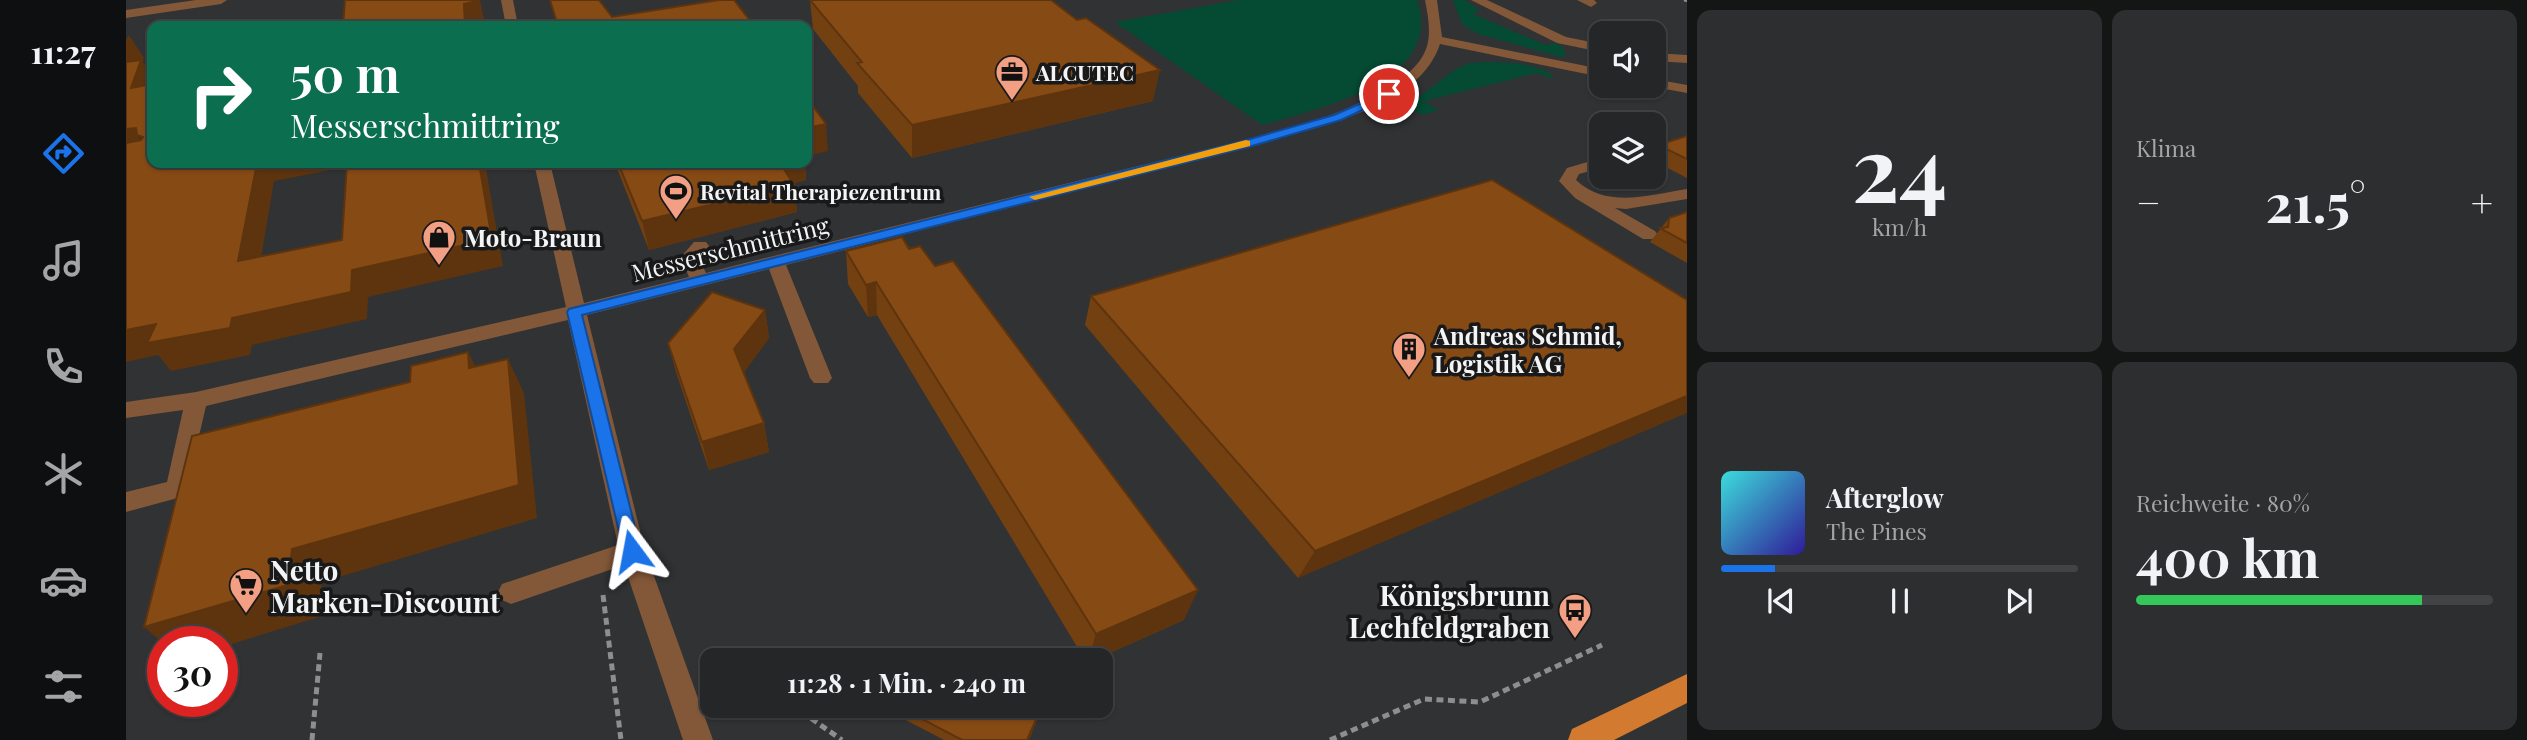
<!DOCTYPE html>
<html lang="de">
<head>
<meta charset="utf-8">
<style>
  body { margin:0; font-family:"Playfair Display",serif; background:#2c2e2f; color:#f1f3f6; height:100vh; display:flex; flex-direction:column; font-size:26px; white-space:nowrap }
  * { box-sizing:border-box; margin:0 }
  p { font-size:23px; color:#a3a5a7 }
  .icon { flex:none; width:38px; height:38px; fill:none; stroke:currentColor; stroke-width:2; stroke-linecap:round; stroke-linejoin:round }
  .map { position:relative; flex:1; overflow:hidden }
  .panel { display:flex; flex-direction:column; gap:10px; padding:10px; background:#141515; width:840px }
  .panel>* { flex:none }
  .guide { position:absolute; left:21px; top:21px; width:665px; height:147px; border-radius:14px; box-shadow:0 2px 5px #0004,0 0 0 2px #414344; background:#0b6e4f; color:#fff; overflow:hidden }
  .buttons { position:absolute; left:1463px; top:21px; display:grid; gap:14px }
  .buttons a { display:grid; place-items:center; width:77px; height:77px; border-radius:14px; background:#242627; box-shadow:0 2px 5px #0004,0 0 0 2px #414344; font-size:35px }
  .speed { position:absolute; left:21px; top:626px; display:flex; gap:14px; font-size:35px; font-weight:700; text-align:center }
  .speed>* { display:grid; place-content:center; width:91px; height:91px; border-radius:50%; background:#242627; box-shadow:0 2px 5px #0004,0 0 0 2px #414344; line-height:1 }
  .speed .limit { border:10px solid #d22; background:#fff; color:#111 }
  .pin { position:absolute; display:grid; place-items:center; width:60px; height:60px; color:#fff; margin:-30px; border:4px solid #fff; border-radius:50%; box-shadow:0 2px 7px #0007 }
  .me { position:absolute; width:77px; margin:-38px; rotate:347deg; stroke-linejoin:round; filter:drop-shadow(0 0 5px #0008) }
  .turn { display:flex; align-items:center; gap:24px; height:147px; padding:0 28px; font-size:32px }
  .turn .icon { width:91px; height:91px; stroke-width:2.5 }
  .turn b { display:block; font-size:49px; line-height:60px }
  .big { font-size:52px; font-weight:700; line-height:1.1 }
  .panel .widget { flex:1; display:flex; flex-direction:column; justify-content:center; gap:10px; min-width:0; padding:0 24px; border-radius:14px; background:#2c2e2f }
  .panel .dial { align-items:center; gap:0 }
  .dial b { font-size:91px; line-height:1 }
  .song { display:flex; align-items:center; gap:21px }
  .cover { width:84px; height:84px; border-radius:10px; background:linear-gradient(135deg,hsl(180 70% 55%),hsl(250 70% 35%)) }
  .played { height:7px; border-radius:4px; background:linear-gradient(90deg,#1a73e8 15%,#414344 15%) }
  .keys { display:flex; justify-content:space-around; direction:ltr }
  .heat { display:flex; justify-content:space-between; align-items:center; font-size:38px; direction:ltr }
  .charge { height:10px; border-radius:5px; background:linear-gradient(90deg,#34c759 80%,#414344 0) }
  .panel .tiles { flex:1; display:grid; gap:10px; grid-template-columns:repeat(2,1fr) }
  .trip { position:absolute; left:574px; top:648px; width:413px; height:70px; border-radius:14px; background:#242627; box-shadow:0 2px 5px #0004,0 0 0 2px #414344; font-weight:700; line-height:70px; text-align:center }
  main { display:flex; flex:1; min-height:0 }
  .tabs { display:flex; flex-direction:column; width:126px; justify-content:space-around; align-items:center; background:#0e0f10; color:#a3a5a7 }
  .tabs .icon { width:49px; height:49px }
  .tabs .on { color:#1a73e8 }
  .tabs b { font-size:32px; color:#f1f3f6 }
  .map>svg:first-child { display:block }
  .green { fill:#054a33 }
  .lines { fill:none; stroke-linecap:round; stroke-linejoin:round }
  .path-far1 { stroke:#8d8e90; stroke-width:2.5; stroke-dasharray:3.5 2.5; stroke-linecap:butt }
  .path { stroke:#8d8e90; stroke-width:5; stroke-dasharray:7 4.5; stroke-linecap:butt }
  .minor { fill:#835838; fill-rule:evenodd }
  .major { fill:#d27a30; fill-rule:evenodd }
  .wall { fill:#734011 }
  .shaded-wall { fill:#5e340e }
  .building { fill:#864a14; stroke:#5e340e; stroke-width:2 }
  .route { fill:#1a73e8; stroke:#114b97; stroke-width:2 }
  .slow { fill:#f59e0b }
  .labels { text-anchor:middle; dominant-baseline:central; stroke-width:7; stroke-linejoin:round; paint-order:stroke }
  .far-poi-label { font-size:21px; font-weight:bold; fill:#f3f4f6; stroke:#19191a; text-anchor:start }
  .poi-label { font-size:24px; font-weight:bold; fill:#f3f4f6; stroke:#19191a; text-anchor:start }
  .street-label { font-size:24px; fill:#f3f4f6; stroke:#19191a }
  .near-poi-label { font-size:28px; font-weight:bold; fill:#f3f4f6; stroke:#19191a; text-anchor:start }
</style>
</head>
<body>
<main>
<nav class="tabs">
<b>11:27</b>
<svg class="icon on" aria-label="directions" viewBox="0 0 24 24"><path d="M12 3l9 9-9 9-9-9zM9 14v-3h6M13 9l2 2-2 2"/></svg>
<svg class="icon" aria-label="music" viewBox="0 0 24 24"><path d="M9 18V5l10-2v13"/><circle cx="6" cy="18" r="3"/><circle cx="16" cy="16" r="3"/></svg>
<svg class="icon" aria-label="phone" viewBox="0 0 24 24"><path d="M5 4h4l2 5-3 2q2 4 5 5l2-3 5 2v4C11 20 4 13 5 4z"/></svg>
<svg class="icon" aria-label="climate" viewBox="0 0 24 24"><path d="M12 3v18M4 7l16 10M4 17L20 7"/></svg>
<svg class="icon" aria-label="car" viewBox="0 0 24 24"><path d="M5 17H2v-5l4-1 3-4h7l3 4 3 1v5h-3M9 17h6M6 11h13"/><circle cx="7" cy="17" r="2"/><circle cx="17" cy="17" r="2"/></svg>
<svg class="icon" aria-label="filters" viewBox="0 0 24 24"><path d="M4 7h16M4 17h16"/><circle cx="9" cy="7" r="2"/><circle cx="15" cy="17" r="2"/></svg>
</nav>
<div class="map">
<svg width="1561" height="740" viewBox="0 0 1561 740">
  <rect width="100%" height="100%" fill="#303234"/>
  <!-- green -->
  <g class="green">
    <path d="M1113,0H1291C1320,82 1190,109 1136,125L989,22Z"/>
    <polygon points="1327,0 1338,0 1354,10 1347,14 1420,45 1428,43 1436,46 1440,55 1435,57 1352,34 1336,24"/>
    <path d="M1344,63C1369,61 1403,61 1425,74L1427,79L1411,73L1298,101L1312,110L1297,115L1281,106L1330,69Z"/>
  </g>
  <g class="lines">
    <!-- path-far1 -->
    <polyline class="path-far1" points="1558,0 1561,1"/>
    <!-- path -->
    <g class="path">
      <polyline points="477,595 495,740"/>
      <polyline points="654,705 673,710 716,740"/>
      <polyline points="186,740 194,653"/>
      <polyline points="1204,740 1298,699 1354,702 1476,645"/>
    </g>
    <!-- minor -->
    <g class="minor">
      <polygon points="70,0 101,0 95,4 0,18 0,10"/>
      <polygon points="375,0 387,0 392,26 380,26"/>
      <path d="M1299,0H1311L1316,37L1475,69V77L1314,44C1297,95 1233,114 1187,129L660,265L706,378L702,383H688L684,378L643,269L461,315L519,551L587,740H557L498,565L385,604L376,600L372,592L376,584L492,545L442,320L80,406L59,496L0,512V492L41,482L57,410L0,418V402L70,392L440,307L408,163H424L458,303L563,277L555,257L568,242H580L583,246L573,258L580,273C722,237 865,202 1008,167C1092,146 1203,130 1274,79C1307,56 1306,35 1299,0Z"/>
      <polygon points="1345,0 1361,0 1440,37 1475,44 1475,52 1431,43"/>
      <polygon points="1451,0 1468,0 1471,3 1465,7"/>
      <polygon points="1528,53 1561,55 1561,63 1528,61"/>
      <polygon points="1528,79 1561,85 1561,93 1523,86 1528,86"/>
      <path d="M1475,158V168L1453,174L1450,180C1481,209 1522,195 1561,189V199L1500,209L1489,208L1529,231L1532,235L1529,239H1517L1449,198L1433,181L1441,168Z"/>
    </g>
    <!-- major -->
    <polygon class="major" points="1561,674 1561,703 1488,740 1442,740 1446,729"/>
  </g>
  <!-- wall -->
  <g class="wall">
    <polygon points="684,0 1027,101 786,158 732,93 732,86 687,29"/>
    <polygon points="1561,136 1561,178 1528,161 1528,151 1532,145"/>
    <polygon points="489,163 679,163 680,180 668,183 671,212 523,250"/>
    <polygon points="1561,212 1561,263 1524,242 1543,218"/>
    <polygon points="776,237 1058,620 968,660 959,660 751,315 742,317 722,284 720,251"/>
    <polygon points="965,296 1561,300 1172,578 959,325"/>
    <polygon points="639,310 643,338 618,372 638,423 643,452 583,470 550,372 542,343"/>
    <polygon points="775,708 913,715 903,740 818,740 776,718"/>
  </g>
  <!-- shaded-wall -->
  <g class="shaded-wall">
    <polygon points="350,0 354,0 359,24 339,26 338,4"/>
    <polygon points="3,35 18,58 17,62 26,77 26,98 5,88 0,76 0,40"/>
    <polygon points="1034,70 1027,101 786,158 786,125"/>
    <polygon points="700,124 702,151 681,156 681,128"/>
    <polygon points="10,128 11,135 24,154 0,158 0,129"/>
    <polygon points="131,163 236,163 236,164 148,181 130,288 112,261"/>
    <polygon points="353,163 359,163 377,266 242,297 241,319 126,345 124,355 45,371 32,355 0,362 0,330 30,324 106,318 226,270"/>
    <polygon points="652,163 679,163 680,180 655,186"/>
    <polygon points="668,185 671,212 523,250 516,221"/>
    <polygon points="750,282 751,315 742,317 740,285"/>
    <polygon points="639,310 643,338 614,378 608,349"/>
    <polygon points="342,352 360,387 343,368"/>
    <polygon points="382,359 398,393 411,518 196,582 193,617 96,647 96,642 37,643 18,627 166,549"/>
    <polygon points="1561,396 1561,413 1172,578 1189,551"/>
    <polygon points="638,423 643,452 583,470 576,442"/>
    <polygon points="1072,590 1058,620 968,660 962,660 970,634"/>
    <polygon points="916,706 913,715 903,740 901,740"/>
  </g>
  <!-- building -->
  <g class="building">
    <polygon points="219,0 350,0 351,1 338,4 339,26 217,26"/>
    <polygon points="424,0 473,0 486,17 593,0 608,0 628,26 432,26"/>
    <polygon points="684,0 925,0 951,20 960,18 1034,70 786,125 731,63 736,62"/>
    <polygon points="15,60 5,88 26,84 26,163 131,163 112,261 216,240 221,163 353,163 366,239 226,270 225,292 106,318 104,328 21,343 30,324 0,330 0,143 15,140 17,137 11,135 10,128 0,129 0,62"/>
    <polygon points="681,98 700,124 681,128"/>
    <polygon points="1561,136 1561,159 1532,145"/>
    <polygon points="492,163 654,163 668,185 516,221"/>
    <polygon points="1366,180 1561,300 1561,396 1189,551 965,296"/>
    <polygon points="1561,212 1561,243 1534,228 1542,227 1543,218"/>
    <polygon points="776,237 783,249 794,246 809,266 827,261 1072,590 970,634 750,282 740,285 720,251"/>
    <polygon points="586,292 639,310 608,349 638,423 576,442 542,343"/>
    <polygon points="342,352 343,368 382,359 393,485 166,549 162,585 18,627 66,436 284,382 285,366"/>
    <polygon points="808,655 818,660 805,660"/>
    <polygon points="777,705 914,705 916,706 901,740 836,740 775,708"/>
  </g>
  <!-- route -->
  <polygon class="route" points="1263,91 1268,94 1267,96 1215,120 1126,146 456,315 515,551 513,557 499,557 441,312 443,309 1117,141 1208,115"/>
  <!-- slow -->
  <polygon class="slow" points="1120,140 1124,141 1124,146 909,200 903,197"/>
  <!-- icons -->
  <defs>
    <symbol id="office-pin" viewBox="-11 -11 22 30"><path d="M0 17L-7.5 6A9.5 9.5 0 1 1 7.5 6Z" fill="#f39f84" stroke="#19191a"/><path d="M-6-3h4V-5.5h4V-3h4V5H-6ZM-1-4.5V-3h2v-1.5ZM-6 0V1H6V0Z" fill="#111"/></symbol>
    <symbol id="stadium-pin" viewBox="-11 -11 22 30"><path d="M0 17L-7.5 6A9.5 9.5 0 1 1 7.5 6Z" fill="#f39f84" stroke="#19191a"/><path d="M0-5a6.5 5 0 1 0 0 10a6.5 5 0 1 0 0-10ZM-3.5-1.8h7v3.6h-7Z" fill="#111"/></symbol>
    <symbol id="shop-pin" viewBox="-11 -11 22 30"><path d="M0 17L-7.5 6A9.5 9.5 0 1 1 7.5 6Z" fill="#f39f84" stroke="#19191a"/><path d="M-5-2.5h2.3a2.7 3.5 0 0 1 5.4 0H5L5.5 6h-11ZM-1.5-2.5h3a1.5 2.3 0 0 0-3 0Z" fill="#111"/></symbol>
    <symbol id="building-pin" viewBox="-11 -11 22 30"><path d="M0 17L-7.5 6A9.5 9.5 0 1 1 7.5 6Z" fill="#f39f84" stroke="#19191a"/><path d="M-4-6H4V6H1V3H-1V6H-4ZM-2.5-4.3h1.7v1.8h-1.7ZM.8-4.3h1.7v1.8H.8ZM-2.5-1h1.7V.8h-1.7ZM.8-1h1.7V.8H.8Z" fill="#111"/></symbol>
    <symbol id="supermarket-pin" viewBox="-11 -11 22 30"><path d="M0 17L-7.5 6A9.5 9.5 0 1 1 7.5 6Z" fill="#f39f84" stroke="#19191a"/><path d="M-6-5.5h2.5l.6 2H6L4.5 2H-2.5L-4.4-4H-6ZM-1.5 3.2a1.3 1.3 0 1 0 .1 0ZM3 3.2a1.3 1.3 0 1 0 .1 0Z" fill="#111"/></symbol>
    <symbol id="bus-pin" viewBox="-11 -11 22 30"><path d="M0 17L-7.5 6A9.5 9.5 0 1 1 7.5 6Z" fill="#f39f84" stroke="#19191a"/><path d="M-5-6H5V4H4V6H2V4H-2V6H-4V4H-5ZM-3.5-4V0h7V-4ZM-3.5 1.2v1.5H-2V1.2ZM2 1.2v1.5H3.5V1.2Z" fill="#111"/></symbol>
  </defs>
  <g fill-rule="evenodd">
    <use href="#office-pin" x="867" y="53" width="38" height="52"/>
    <use href="#stadium-pin" x="531" y="172" width="38" height="52"/>
    <use href="#shop-pin" x="294" y="218" width="38" height="52"/>
    <use href="#building-pin" x="1264" y="330" width="38" height="52"/>
    <use href="#supermarket-pin" x="101" y="566" width="38" height="52"/>
    <use href="#bus-pin" x="1430" y="591" width="38" height="52"/>
  </g>
  <g class="labels">
    <!-- far-poi labels -->
    <g class="far-poi-label">
      <text x="910" y="72">ALCUTEC</text>
      <text x="574" y="191">Revital Therapiezentrum</text>
    </g>
    <!-- poi labels -->
    <g class="poi-label">
      <text x="338" y="237">Moto-Braun</text>
      <text x="1308" y="335">Andreas Schmid,<tspan x="1308" dy="28">Logistik AG</tspan></text>
    </g>
    <!-- street labels -->
    <g class="street-label">
      <text transform="translate(604 248) rotate(-14)">Messerschmittring</text>
    </g>
    <!-- near-poi labels -->
    <g class="near-poi-label">
      <text x="144" y="569">Netto<tspan x="144" dy="32">Marken-Discount</tspan></text>
      <text x="1424" y="594" text-anchor="end">Königsbrunn<tspan x="1424" dy="32">Lechfeldgraben</tspan></text>
    </g>
  </g>
</svg>
<div class="buttons">
<a><svg class="icon" aria-label="sound" viewBox="0 0 24 24"><path d="M4 9h4l5-4v14l-5-4H4zM17 9q2 3 0 6"/></svg></a>
<a><svg class="icon" aria-label="layers" viewBox="0 0 24 24"><path d="M12 4l9 5-9 5-9-5zM3 14l9 5 9-5"/></svg></a>
</div>
<div class="speed"><div class="limit">30</div></div>
<div class="pin" style="left:1263px;top:94px;background:#d93025"><svg class="icon" aria-label="arrive" viewBox="0 0 24 24"><path d="M6 21V4h12l-3 4 3 4H6"/></svg></div>
<svg class="me" style="left:506px;top:551px" viewBox="-20 -20 40 40"><path d="M0-17L14 15 0 8-14 15z" fill="#1a73e8" stroke="#fff" stroke-width="4"/></svg>
<div class="trip">11:28 · 1 Min. · 240 m</div>
<div class="guide">
<div class="turn"><svg class="icon" aria-label="right" viewBox="0 0 24 24"><path d="M7 20v-9h11M14 6l5 5-5 5"/></svg><div><b>50 m</b>Messerschmittring</div></div>
</div>
</div>
<section class="panel">
<div class="tiles">
<div class="widget dial"><b>24</b><p>km/h</p></div>
<div class="widget"><p>Klima</p>
<div class="heat"><a>−</a><b class="big">21.5°</b><a>+</a></div>
</div>
<div class="widget">
<div class="song"><i class="cover"></i><div><b>Afterglow</b><p>The Pines</p></div></div>
<div class="played"></div>
<div class="keys"><svg class="icon" aria-label="previous" viewBox="0 0 24 24"><path d="M18 5L8 12l10 7zM5 5v14"/></svg><svg class="icon" aria-label="pause" viewBox="0 0 24 24"><path d="M8 5v14M16 5v14"/></svg><svg class="icon" aria-label="next" viewBox="0 0 24 24"><path d="M6 5l10 7-10 7zM19 5v14"/></svg></div>
</div>
<div class="widget"><p>Reichweite · 80%</p><b class="big">400 km</b><div class="charge"></div></div>
</div>
</section>
</main>
</body>
</html>
